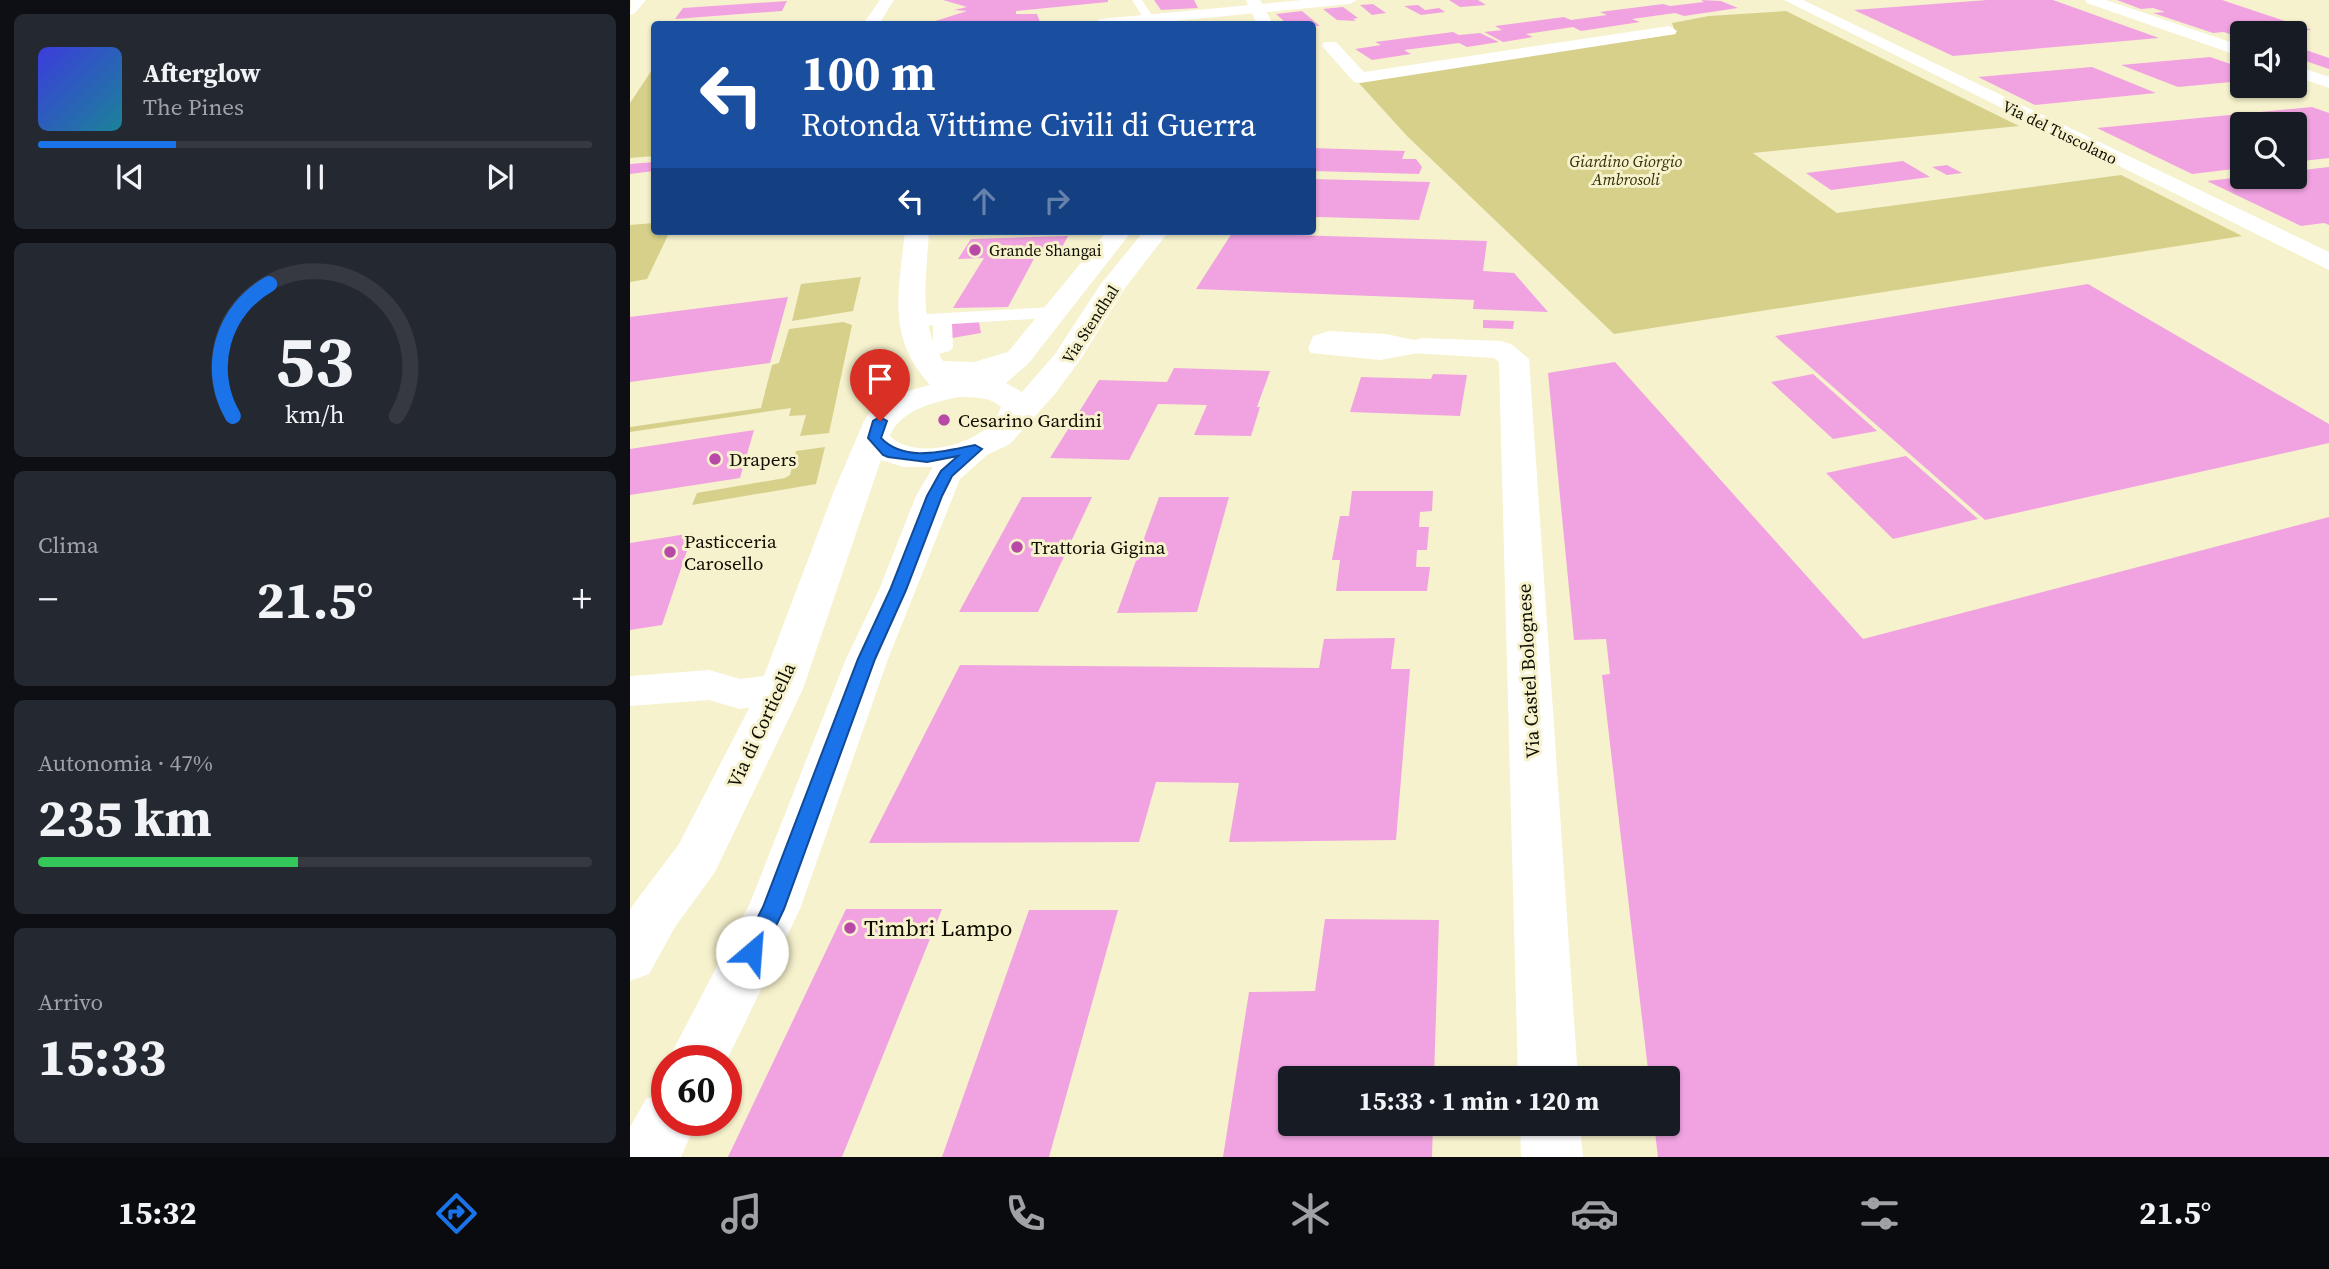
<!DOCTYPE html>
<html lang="it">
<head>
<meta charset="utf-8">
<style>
  body { margin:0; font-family:"Source Serif 4",serif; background:#242831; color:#f1f3f6; height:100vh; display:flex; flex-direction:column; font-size:26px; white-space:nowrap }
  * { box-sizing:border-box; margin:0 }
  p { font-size:23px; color:#9ea1a6 }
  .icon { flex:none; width:38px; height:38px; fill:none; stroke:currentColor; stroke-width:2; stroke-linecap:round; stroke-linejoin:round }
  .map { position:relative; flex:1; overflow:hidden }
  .side { display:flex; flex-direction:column; gap:14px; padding:14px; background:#0d0f14; width:630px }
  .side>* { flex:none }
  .guide { position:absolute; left:21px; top:21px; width:665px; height:214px; border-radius:7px; box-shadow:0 2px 5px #0004; background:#1a4fa0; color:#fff; overflow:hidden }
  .fabs { position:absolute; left:1600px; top:21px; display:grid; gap:14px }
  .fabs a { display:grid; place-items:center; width:77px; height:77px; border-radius:7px; background:#171b24; box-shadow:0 2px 5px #0004; font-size:35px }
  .speed { position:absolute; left:21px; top:1045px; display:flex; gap:14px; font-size:35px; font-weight:700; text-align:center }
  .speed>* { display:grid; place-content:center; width:91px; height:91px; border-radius:50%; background:#171b24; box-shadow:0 2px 5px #0004; line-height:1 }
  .speed .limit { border:10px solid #d22; background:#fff; color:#111 }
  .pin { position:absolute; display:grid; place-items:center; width:60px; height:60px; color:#fff; margin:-72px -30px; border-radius:50% 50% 50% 0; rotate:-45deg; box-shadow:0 0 7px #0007 }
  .pin .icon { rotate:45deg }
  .me { position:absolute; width:77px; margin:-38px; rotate:27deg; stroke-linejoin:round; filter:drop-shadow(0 0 5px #0008) }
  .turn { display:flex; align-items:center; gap:24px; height:147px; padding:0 35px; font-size:32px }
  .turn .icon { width:91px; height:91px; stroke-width:2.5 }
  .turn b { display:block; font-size:49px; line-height:60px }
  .lanes { display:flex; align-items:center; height:66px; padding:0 35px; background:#0003; justify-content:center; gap:35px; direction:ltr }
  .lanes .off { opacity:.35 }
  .big { font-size:52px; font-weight:700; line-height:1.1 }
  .side .widget { flex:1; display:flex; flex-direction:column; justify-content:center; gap:10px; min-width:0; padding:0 24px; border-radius:10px; background:#242831 }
  .side .dial { align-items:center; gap:0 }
  .dial svg { height:182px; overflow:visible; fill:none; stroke:#363941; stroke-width:7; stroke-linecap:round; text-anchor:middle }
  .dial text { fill:#f1f3f6; stroke:none }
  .song { display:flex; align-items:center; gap:21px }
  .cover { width:84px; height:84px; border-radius:10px; background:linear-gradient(135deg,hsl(240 70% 55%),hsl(190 70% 35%)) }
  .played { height:7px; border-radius:4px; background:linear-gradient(90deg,#1a73e8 25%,#363941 25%) }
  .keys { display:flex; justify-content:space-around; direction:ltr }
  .heat { display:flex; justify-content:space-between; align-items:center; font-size:38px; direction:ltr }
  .charge { height:10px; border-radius:5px; background:linear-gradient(90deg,#34c759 47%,#363941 0) }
  .trip { position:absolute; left:648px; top:1066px; width:402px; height:70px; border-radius:7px; background:#171b24; box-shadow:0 2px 5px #0004; font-weight:700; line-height:70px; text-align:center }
  .tab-bar { display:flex; height:112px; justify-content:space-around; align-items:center; background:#090b0e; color:#9ea1a6 }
  .tab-bar .icon { width:49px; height:49px }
  .tab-bar .selected { color:#1a73e8 }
  .tab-bar b { font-size:32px; color:#f1f3f6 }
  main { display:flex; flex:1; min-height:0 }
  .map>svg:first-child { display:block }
  .green { fill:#d7d08b }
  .building { fill:#f1a3e1 }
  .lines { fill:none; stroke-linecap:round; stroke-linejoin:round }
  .lane { fill:#fff; fill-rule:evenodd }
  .street { fill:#fff; fill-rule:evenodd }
  .secondary { fill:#fff; fill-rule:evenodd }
  .primary { fill:#fff; fill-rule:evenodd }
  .route { fill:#1a73e8; stroke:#114b97; stroke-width:2 }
  .poi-dot { fill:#b849a6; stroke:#f6f2cd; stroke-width:2.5 }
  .labels { text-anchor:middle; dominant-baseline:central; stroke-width:6; stroke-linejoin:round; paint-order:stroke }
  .far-street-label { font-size:16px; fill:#100e03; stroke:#f6f2cd }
  .far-park-label { font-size:16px; font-style:italic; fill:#342f04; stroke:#f6f2cd }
  .far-poi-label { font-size:16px; fill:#100e03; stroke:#f6f2cd; text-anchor:start }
  .poi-label { font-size:19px; fill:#100e03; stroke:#f6f2cd; text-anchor:start }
  .street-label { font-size:19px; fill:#100e03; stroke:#f6f2cd }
  .near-poi-label { font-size:23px; fill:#100e03; stroke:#f6f2cd; text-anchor:start }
</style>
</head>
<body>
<main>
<section class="side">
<div class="widget">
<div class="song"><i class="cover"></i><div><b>Afterglow</b><p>The Pines</p></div></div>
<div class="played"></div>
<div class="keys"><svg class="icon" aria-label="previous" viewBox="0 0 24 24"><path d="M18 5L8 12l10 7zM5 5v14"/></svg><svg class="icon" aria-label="pause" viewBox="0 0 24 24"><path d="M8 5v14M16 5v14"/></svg><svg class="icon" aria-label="next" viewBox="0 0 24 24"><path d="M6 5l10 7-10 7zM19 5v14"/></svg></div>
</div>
<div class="widget dial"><svg viewBox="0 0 100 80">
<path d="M14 69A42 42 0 1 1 86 69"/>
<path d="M14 69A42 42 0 0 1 30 11" stroke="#1a73e8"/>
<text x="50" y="56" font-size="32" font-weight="700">53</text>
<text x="50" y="72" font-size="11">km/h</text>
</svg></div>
<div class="widget"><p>Clima</p>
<div class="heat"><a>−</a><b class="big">21.5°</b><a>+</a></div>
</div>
<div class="widget"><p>Autonomia · 47%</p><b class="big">235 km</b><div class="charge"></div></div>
<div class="widget"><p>Arrivo</p><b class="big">15:33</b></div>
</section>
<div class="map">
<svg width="1699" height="1157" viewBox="0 0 1699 1157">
  <rect width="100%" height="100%" fill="#f6f2cd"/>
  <!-- green -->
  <g class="green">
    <polygon points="1156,11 1389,126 1123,153 1207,213 1491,175 1612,236 984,334 777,136 727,81 1046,34 1042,23 1079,16"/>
    <polygon points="24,67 24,156 0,158 0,103"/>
    <polygon points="24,223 24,231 40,231 17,279 0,282 0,225"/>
    <polygon points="231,277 223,311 162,321 171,284"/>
    <polygon points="213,322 222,325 199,433 170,436 176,415 159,416 161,408 0,432 0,427 131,408 142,365 149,363 159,329"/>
    <polygon points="195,447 186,484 62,505 67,493 155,478 160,475 166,451"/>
  </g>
  <!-- building -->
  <g class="building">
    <polygon points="313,0 478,0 478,2 386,11 386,14 407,14 410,22 296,24 337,11 324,10 337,7"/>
    <polygon points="524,0 564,0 568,8 531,10"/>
    <polygon points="819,0 848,0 856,5 830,7"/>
    <polygon points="1071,0 1091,1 1108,8 1054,16 1045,13 1002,19 1010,22 951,31 943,27 896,34 903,37 873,42 854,32 872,30 865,26 934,17 941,20 977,15 970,12 1033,4 1040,6 1074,2"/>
    <polygon points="1357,0 1423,0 1529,38 1323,56 1224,10"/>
    <polygon points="1487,0 1592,0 1682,30 1612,33 1612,36 1607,37 1594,32 1583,33 1523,13 1535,12 1523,8 1511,9"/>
    <polygon points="157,1 152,11 45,19 53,8"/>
    <polygon points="743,4 756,13 742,15 730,5"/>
    <polygon points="788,5 795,10 809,8 815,12 791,15 774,6"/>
    <polygon points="713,7 728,18 723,19 726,21 707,20 693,9"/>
    <polygon points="672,11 690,26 657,24 646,14"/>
    <polygon points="823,32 829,35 850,33 869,42 837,47 829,43 774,50 781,54 742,60 725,49 751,45 745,42"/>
    <polygon points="1670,48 1699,58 1699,69 1664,57 1664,49"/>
    <polygon points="1580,57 1612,68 1612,81 1548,87 1491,65"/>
    <polygon points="1462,67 1526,93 1405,105 1348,77"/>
    <polygon points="1682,107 1699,113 1699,158 1664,162 1664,124 1612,124 1612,168 1562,174 1467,128"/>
    <polygon points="682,148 775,151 772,159 786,159 792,167 789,174 682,171"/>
    <polygon points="1273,161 1300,177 1201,190 1176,173"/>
    <polygon points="24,162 24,171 0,174 0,164"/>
    <polygon points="1317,165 1332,173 1317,175 1302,167"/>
    <polygon points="1699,167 1699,225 1694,223 1671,226 1577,181 1612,177 1664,177 1664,171"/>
    <polygon points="682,179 800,182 789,220 689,217 682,217"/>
    <polygon points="602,233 857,241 853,271 884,273 918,312 843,309 844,300 566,289"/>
    <polygon points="438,236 428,255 406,255 378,307 323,308 354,258 328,259 341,239"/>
    <polygon points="1458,284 1699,424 1699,443 1355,520 1145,336"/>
    <polygon points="158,297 140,363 0,382 0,317"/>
    <polygon points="348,317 351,333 305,341 305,324"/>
    <polygon points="853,320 884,321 883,329 853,328"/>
    <polygon points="985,362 1233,639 1699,517 1699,1157 1028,1157 1024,1124 1038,1124 1038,1078 1019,1078 972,675 980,674 976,639 944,640 918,373"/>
    <polygon points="544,368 640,371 627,407 630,407 621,436 564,435 577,405 528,404 499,460 420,458 469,380 537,382"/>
    <polygon points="803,374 837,375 830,416 720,412 731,377 801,379"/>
    <polygon points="1183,374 1247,431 1203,439 1141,382"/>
    <polygon points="124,430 110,478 0,495 0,449"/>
    <polygon points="1276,456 1348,519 1263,539 1196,473"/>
    <polygon points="722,491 803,491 802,511 790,512 789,527 799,527 797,550 787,550 786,567 800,567 797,591 706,591 710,560 702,560 710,516 719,516"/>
    <polygon points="392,497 462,497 408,612 329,612"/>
    <polygon points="529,497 599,497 567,612 487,613"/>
    <polygon points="63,533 32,625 0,630 0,543"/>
    <polygon points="765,638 761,669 780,669 766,840 599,842 609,783 526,782 509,842 239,843 330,665 689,668 694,639"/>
    <polygon points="216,909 312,909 212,1157 98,1157"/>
    <polygon points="399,910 488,910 419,1157 312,1157"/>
    <polygon points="695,919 809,920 804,1078 660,1078 660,1124 803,1124 802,1157 593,1157 619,992 685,991"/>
  </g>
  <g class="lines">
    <!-- lane -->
    <g class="lane">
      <polygon points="502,0 512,0 525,20 524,22 516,22"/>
      <polygon points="424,307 431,309 433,313 431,317 322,324 323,347 320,351 290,359 283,357 280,353 283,349 303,344 303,325 280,327 270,321 280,315"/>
      <path d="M699,331L756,334L799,343L802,347L799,351L750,360L681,353L678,349L683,336ZM701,343L756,346H759Z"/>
    </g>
    <!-- street -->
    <g class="street">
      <polygon points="16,0 5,13 0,15 1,0"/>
      <polygon points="673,0 727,0 720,4 513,24 462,24 470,19"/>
      <polygon points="1455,0 1476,0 1612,46 1612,57 1457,3"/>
      <polygon points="1039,26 1047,31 1045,34 730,83 724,82 692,46 694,42 706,42 734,72"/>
      <polygon points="1664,65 1699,77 1699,88 1664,76"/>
      <polygon points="792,338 871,341 881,344 899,359 948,1078 888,1078 869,362 864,358 782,353 778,347 782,341"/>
      <polygon points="79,670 110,679 151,674 166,678 173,689 166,700 110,709 79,700 0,706 0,676"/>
      <polygon points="890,1124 950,1124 953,1157 891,1157"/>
    </g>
    <!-- secondary -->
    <g class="secondary">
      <polygon points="250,0 264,0 249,24 233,24"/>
      <polygon points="1154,0 1173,0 1699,252 1699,270"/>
      <path d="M275,231H299C297,275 287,321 313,361L344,362L388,349L398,352L403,358C390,377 351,380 330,381L335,389L331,396C312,400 307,393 295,379C257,333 269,289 275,231Z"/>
    </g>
    <!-- primary -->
    <g class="primary">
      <polygon points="616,0 630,0 643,24 627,24"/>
      <path d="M477,231H502L398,364L376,383L392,392L425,354L470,285L514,231H539L495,288L450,360L425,394L380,444L357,455L330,479L258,659L170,909L96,1062L38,1060L120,903L216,659L249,590L286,496L303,467H274L251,460L173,689L85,872L45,927L19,974L0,981V909L49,844L129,689L204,491L234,421L239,414L265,395L306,383L339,379L354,371L378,352ZM329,397C344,398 360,396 371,407C361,443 287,463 260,436C270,410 304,402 329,397Z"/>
      <polygon points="37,1090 37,1120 67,1120 51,1157 0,1157 0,1127 16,1099"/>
    </g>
  </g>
  <!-- route -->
  <path class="route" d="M250,417L257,421L251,438C275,463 314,451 345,445L352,449L322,476L312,496L276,590L245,659L154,909L130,959L122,962L114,959L110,952L133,907L228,659L260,590L297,496L311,471L328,456L297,462L258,457L253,455L238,438L243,421Z"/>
  <!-- markers -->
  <g class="poi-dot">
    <circle cx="345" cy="250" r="7"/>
    <circle cx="314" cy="420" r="7"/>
    <circle cx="85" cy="459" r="7"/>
    <circle cx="387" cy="547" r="7"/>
    <circle cx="40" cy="552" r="7"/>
    <circle cx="220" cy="928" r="7"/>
  </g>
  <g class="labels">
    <!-- far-street labels -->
    <g class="far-street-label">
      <text transform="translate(1430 132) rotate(26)">Via del Tuscolano</text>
      <text transform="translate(460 324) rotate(-57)">Via Stendhal</text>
    </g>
    <!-- far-park labels -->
    <g class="far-park-label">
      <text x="996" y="161">Giardino Giorgio<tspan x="996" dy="18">Ambrosoli</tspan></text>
    </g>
    <!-- far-poi labels -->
    <g class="far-poi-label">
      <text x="359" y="250">Grande Shangai</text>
    </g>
    <!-- poi labels -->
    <g class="poi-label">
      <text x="328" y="420">Cesarino Gardini</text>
      <text x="99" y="459">Drapers</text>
      <text x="54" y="541">Pasticceria<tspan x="54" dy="22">Carosello</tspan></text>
      <text x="401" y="547">Trattoria Gigina</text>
    </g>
    <!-- street labels -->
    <g class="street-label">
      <text transform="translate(898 671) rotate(-93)">Via Castel Bolognese</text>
      <text transform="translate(131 725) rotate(-65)">Via di Corticella</text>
    </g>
    <!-- near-poi labels -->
    <g class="near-poi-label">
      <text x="234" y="928">Timbri Lampo</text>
    </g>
  </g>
</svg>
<div class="fabs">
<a><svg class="icon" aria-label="sound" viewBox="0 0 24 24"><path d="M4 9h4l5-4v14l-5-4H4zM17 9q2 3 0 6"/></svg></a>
<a><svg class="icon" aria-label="search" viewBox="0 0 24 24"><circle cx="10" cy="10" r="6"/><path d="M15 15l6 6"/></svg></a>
</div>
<div class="speed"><div class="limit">60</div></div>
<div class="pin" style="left:250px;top:421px;background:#d93025"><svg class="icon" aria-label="arrive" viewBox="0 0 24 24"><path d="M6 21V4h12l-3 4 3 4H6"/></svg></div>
<svg class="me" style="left:122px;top:952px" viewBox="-20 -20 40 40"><circle r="19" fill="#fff"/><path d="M0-13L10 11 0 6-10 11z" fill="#1a73e8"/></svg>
<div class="trip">15:33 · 1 min · 120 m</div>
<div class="guide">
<div class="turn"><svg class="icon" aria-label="left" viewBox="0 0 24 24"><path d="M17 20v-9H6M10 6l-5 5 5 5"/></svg><div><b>100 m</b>Rotonda Vittime Civili di Guerra</div></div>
<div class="lanes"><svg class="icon" aria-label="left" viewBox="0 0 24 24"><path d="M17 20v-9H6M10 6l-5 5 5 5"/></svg><svg class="icon off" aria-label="ahead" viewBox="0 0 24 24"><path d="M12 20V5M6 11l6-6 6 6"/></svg><svg class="icon off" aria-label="right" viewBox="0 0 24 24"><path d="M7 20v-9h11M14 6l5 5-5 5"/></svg></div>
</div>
</div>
</main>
<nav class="tab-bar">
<b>15:32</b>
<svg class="icon selected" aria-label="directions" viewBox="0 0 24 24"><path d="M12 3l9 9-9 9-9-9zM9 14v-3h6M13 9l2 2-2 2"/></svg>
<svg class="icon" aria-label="music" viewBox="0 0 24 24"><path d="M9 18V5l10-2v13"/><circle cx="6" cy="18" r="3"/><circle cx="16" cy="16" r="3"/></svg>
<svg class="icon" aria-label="phone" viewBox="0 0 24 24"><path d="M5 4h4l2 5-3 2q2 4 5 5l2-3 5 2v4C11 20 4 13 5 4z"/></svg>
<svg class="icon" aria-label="climate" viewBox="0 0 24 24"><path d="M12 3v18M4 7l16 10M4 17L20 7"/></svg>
<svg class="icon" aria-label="car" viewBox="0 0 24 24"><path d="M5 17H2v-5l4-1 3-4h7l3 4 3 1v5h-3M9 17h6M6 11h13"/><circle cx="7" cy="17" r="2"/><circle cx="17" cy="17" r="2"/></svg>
<svg class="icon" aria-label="filters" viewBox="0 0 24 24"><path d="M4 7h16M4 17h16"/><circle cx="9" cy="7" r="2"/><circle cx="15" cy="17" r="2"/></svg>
<b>21.5°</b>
</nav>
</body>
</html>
